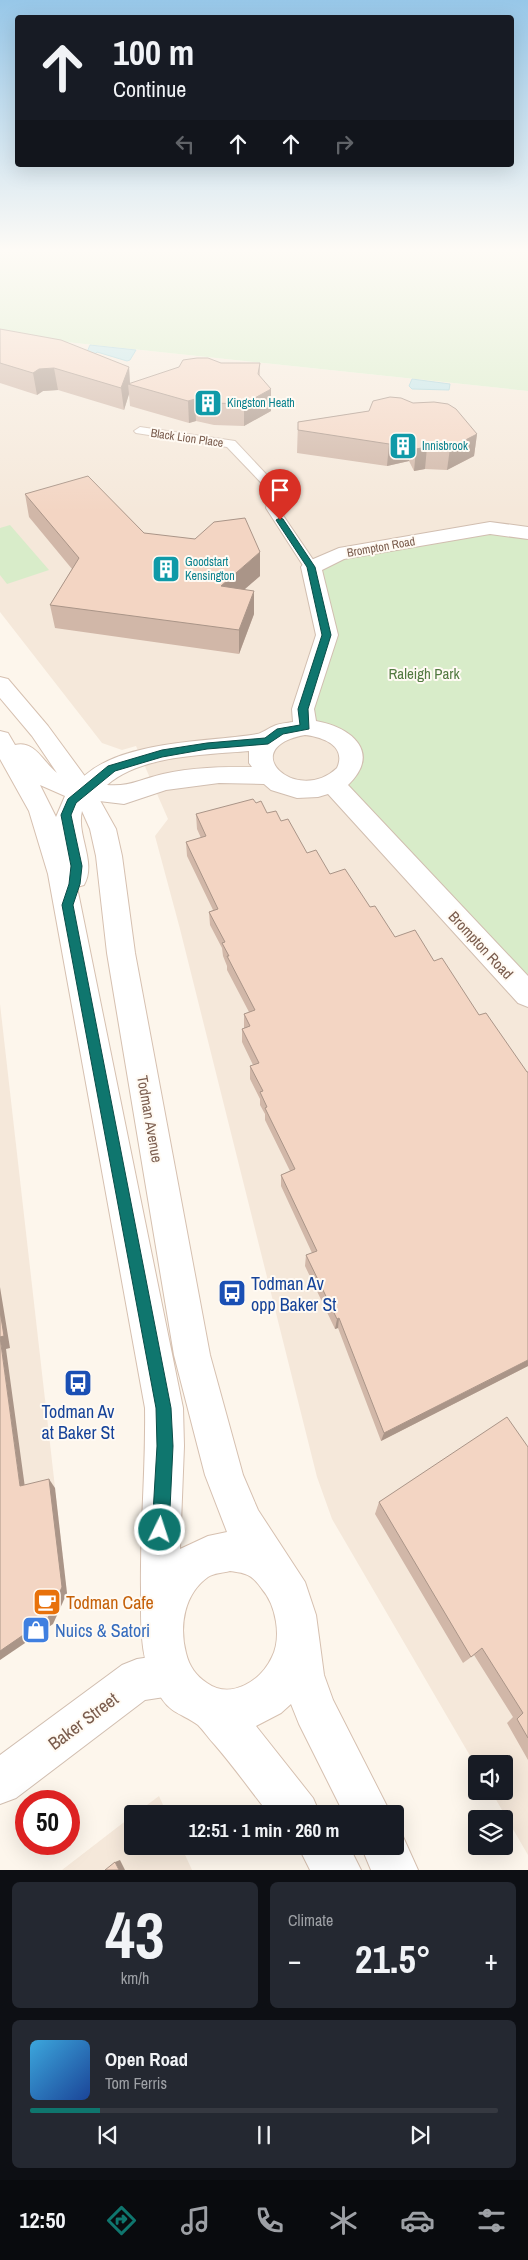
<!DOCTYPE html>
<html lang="en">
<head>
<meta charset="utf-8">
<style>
  body { margin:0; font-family:"Archivo Narrow",sans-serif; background:#242831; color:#f1f3f6; height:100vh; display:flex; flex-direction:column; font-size:19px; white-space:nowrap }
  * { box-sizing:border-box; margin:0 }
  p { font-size:16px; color:#9ea1a6 }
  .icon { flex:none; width:28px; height:28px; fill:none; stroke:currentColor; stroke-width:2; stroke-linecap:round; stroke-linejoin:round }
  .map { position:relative; height:1870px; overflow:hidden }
  .drawer { display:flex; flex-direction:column; gap:12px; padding:12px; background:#0d0f14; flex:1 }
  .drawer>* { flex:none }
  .banner { position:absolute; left:15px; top:15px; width:499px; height:152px; border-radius:5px; box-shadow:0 5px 20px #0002; background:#171b24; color:#f1f3f6; overflow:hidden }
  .controls { position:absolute; left:468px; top:1755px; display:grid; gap:10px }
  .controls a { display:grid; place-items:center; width:45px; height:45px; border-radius:5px; background:#171b24; box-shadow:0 5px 20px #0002; font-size:25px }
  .speed { position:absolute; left:15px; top:1790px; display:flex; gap:10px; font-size:25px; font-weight:700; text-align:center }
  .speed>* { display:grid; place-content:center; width:65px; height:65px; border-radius:50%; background:#171b24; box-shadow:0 5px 20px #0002; line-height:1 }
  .speed .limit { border:8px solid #d22; background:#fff; color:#111 }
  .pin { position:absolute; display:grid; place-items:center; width:42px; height:42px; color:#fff; margin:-51px -21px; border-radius:50% 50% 50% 0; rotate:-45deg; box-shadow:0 0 5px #0007 }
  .pin .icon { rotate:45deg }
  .me { position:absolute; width:55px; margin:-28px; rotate:4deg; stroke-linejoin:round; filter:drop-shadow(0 0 4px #0008) }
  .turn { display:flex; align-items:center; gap:18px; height:105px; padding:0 15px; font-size:22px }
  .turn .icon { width:65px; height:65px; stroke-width:2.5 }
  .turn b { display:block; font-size:35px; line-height:42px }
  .lanes { display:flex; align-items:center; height:48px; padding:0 15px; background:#0003; justify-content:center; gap:25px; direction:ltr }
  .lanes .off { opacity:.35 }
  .big { font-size:38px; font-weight:700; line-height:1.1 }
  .drawer .tile { flex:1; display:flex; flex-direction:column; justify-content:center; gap:8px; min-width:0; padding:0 18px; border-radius:8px; background:#242831 }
  .drawer .dial { align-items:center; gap:0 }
  .dial b { font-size:65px; line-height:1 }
  .song { display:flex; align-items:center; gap:15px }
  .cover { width:60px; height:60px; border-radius:8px; background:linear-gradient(135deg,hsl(200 70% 55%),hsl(220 70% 35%)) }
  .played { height:5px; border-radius:2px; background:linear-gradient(90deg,#0f766e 15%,#363941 15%) }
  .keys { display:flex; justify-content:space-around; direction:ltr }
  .heat { display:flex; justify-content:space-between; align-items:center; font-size:28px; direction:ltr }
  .drawer .tiles { flex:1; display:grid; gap:12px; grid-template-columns:1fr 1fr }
  .tile:last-child { grid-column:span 2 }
  .trip { position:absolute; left:124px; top:1805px; width:280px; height:50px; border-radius:5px; background:#171b24; box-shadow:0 5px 20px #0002; font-weight:700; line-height:50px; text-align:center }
  .menu { display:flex; height:80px; justify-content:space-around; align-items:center; background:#090b0e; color:#9ea1a6 }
  .menu .icon { width:35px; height:35px }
  .menu .current { color:#0f766e }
  .menu b { font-size:22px; color:#f1f3f6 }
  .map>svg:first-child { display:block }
  .residential { fill:#f5e8da }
  .green { fill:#d8ecc9 }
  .water { fill:#bfe3e8; stroke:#a5d3da }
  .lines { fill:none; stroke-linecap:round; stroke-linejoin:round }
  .lane-casing { stroke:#d1beb0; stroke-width:2 }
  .street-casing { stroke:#d1beb0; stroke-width:2 }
  .secondary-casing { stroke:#d6c0b0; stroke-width:2 }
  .lane { fill:#fff; fill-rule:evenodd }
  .street { fill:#fff; fill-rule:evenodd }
  .secondary { fill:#fff; fill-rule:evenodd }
  .wall { fill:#d1b7a8 }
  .shaded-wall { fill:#aa9588 }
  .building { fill:#f3d5c3; stroke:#aa9588 }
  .route { fill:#0f766e; stroke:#0a4d48 }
  .labels { text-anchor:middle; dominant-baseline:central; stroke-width:4; stroke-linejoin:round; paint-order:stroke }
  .far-culture-label { font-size:12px; fill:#0d838f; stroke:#fffaf3; text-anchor:start }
  .far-street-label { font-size:12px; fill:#7a5c4d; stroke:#fffaf3 }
  .park-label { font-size:15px; fill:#537a41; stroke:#fffaf3 }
  .street-label { font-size:15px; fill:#7a5c4d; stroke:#fffaf3 }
  .near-transit-label { font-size:18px; fill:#164399; stroke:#fffaf3; text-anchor:start }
  .near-food-label { font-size:18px; fill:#c56008; stroke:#fffaf3; text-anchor:start }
  .near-shop-label { font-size:18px; fill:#366cbe; stroke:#fffaf3; text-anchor:start }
  .near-street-label { font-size:18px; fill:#7a5c4d; stroke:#fffaf3 }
</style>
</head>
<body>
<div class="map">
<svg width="528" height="1870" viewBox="0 0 528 1870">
  <rect width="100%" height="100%" fill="#fdf6ec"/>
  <!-- residential -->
  <g class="residential">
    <polygon points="0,335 528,391 528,1855 491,1791 504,1791 504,1764 476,1764 476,1766 332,1519 317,1477 180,929 155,836 168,819 136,746 122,750 102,743 0,612"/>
    <polygon points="0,1004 67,1593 53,1624 0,1660"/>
    <polygon points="159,1796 167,1814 135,1814"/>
    <polygon points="132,1816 132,1846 181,1846 192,1870 62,1870"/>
  </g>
  <!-- green -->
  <g class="green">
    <polygon points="0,251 528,251 528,391 0,335"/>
    <polygon points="10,525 49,570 7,584 0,575 0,528"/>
    <polygon points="490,528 528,533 528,995 333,784 352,757 305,727 327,635 311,567 339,554"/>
  </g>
  <!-- water -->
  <g class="water">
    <polygon points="90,345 136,350 130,360 127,361 97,352 95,354 87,352"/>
    <polygon points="412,379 450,384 449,390 412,389 409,386"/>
  </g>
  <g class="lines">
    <defs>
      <polygon id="lane" points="140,427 235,441 282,491 278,508 318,567 316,570 306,570 266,508 270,492 227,447 136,433 134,431"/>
      <g id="street">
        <path d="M490,522L528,527V539L490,534L344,559L322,570L338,635L314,709L316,721C351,727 382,752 348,785L528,976V1007L518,1003L328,794L318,797L297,798L271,790L264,784L219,783L166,790L124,804L74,798L71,792C102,739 204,743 257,734C263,733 268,728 274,726C280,723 287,723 293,722L292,709L316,635L301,567L304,563L339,548ZM305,735C323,737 347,746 337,768C297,806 234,748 305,735ZM249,751V763L252,767C222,767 192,767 163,774C141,779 130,787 107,785C141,755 205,755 249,751Z"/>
        <polygon points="171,1654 186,1660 192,1675 186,1690 171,1696 145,1700 16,1798 0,1804 0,1755 122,1665 137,1659"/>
      </g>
      <g id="secondary">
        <path d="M0,677L8,679L48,726L92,786L116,829L122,856L135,953L210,1355L243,1475L258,1510L305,1582L316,1615L324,1675L333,1700L391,1814H344L299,1724L291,1704L281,1713L256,1726L313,1798L320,1814H269C251,1791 234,1767 215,1745C209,1739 204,1731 198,1725C185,1715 172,1714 162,1699C139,1666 141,1627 141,1589C140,1529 146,1469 145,1408L48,874L29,811L0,759V731L8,733L15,745C35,740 43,762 57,773L32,736L0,698ZM40,785L65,796L56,817ZM82,811L90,829L96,856L107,953L174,1355L205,1475L227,1532L208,1536L180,1549L184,1446L183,1408L77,887L84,885C97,862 76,835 82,811ZM230,1571C235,1572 240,1572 245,1574C252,1576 258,1583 262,1589C276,1605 282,1637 272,1657C261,1681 231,1700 207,1683C196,1676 189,1666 186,1653C179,1626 184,1594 208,1577C214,1573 223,1573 230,1571Z"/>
        <polygon points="395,1827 400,1830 418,1870 371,1870 361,1846 395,1846"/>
        <polygon points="298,1846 349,1846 361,1870 310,1870"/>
      </g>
    </defs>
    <!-- lane casing -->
    <use href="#lane" class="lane-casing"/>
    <!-- street casing -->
    <use href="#street" class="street-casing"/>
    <!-- secondary casing -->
    <use href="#secondary" class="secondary-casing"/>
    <!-- lane -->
    <use href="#lane" class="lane"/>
    <!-- street -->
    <use href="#street" class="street"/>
    <!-- secondary -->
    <use href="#secondary" class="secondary"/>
  </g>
  <!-- wall -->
  <g class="wall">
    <polygon points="0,329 129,367 130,384 221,363 260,363 260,376 271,411 244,426 214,425 196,421 189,423 130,406 129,394 124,410 58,390 43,391 37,395 0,383"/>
    <polygon points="369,411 477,434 474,456 447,470 425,469 414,471 409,461 387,466 297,453 298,422"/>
    <polygon points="25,494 144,533 260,576 244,589 254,614 239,654 55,628 50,605 72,569 29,517"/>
    <polygon points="256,803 267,813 281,821 307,853 330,874 370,907 395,937 434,961 479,1015 527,1072 528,1072 528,1366 381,1441 338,1328 335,1329 305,1266 306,1255 312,1253 281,1186 281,1175 290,1171 265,1120 265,1114 260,1105 260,1099 250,1079 250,1066 253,1065 242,1042 242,1029 244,1028 244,1014 249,1012 227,970 227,966 223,956 222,948 210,925 209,912 213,910 187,856 186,842 201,838 197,829 196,814"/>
    <polygon points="528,1447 528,1760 507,1723 513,1717 474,1655 463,1663 375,1514 379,1502"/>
  </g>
  <!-- shaded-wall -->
  <g class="shaded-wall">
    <polygon points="129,367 130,385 128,384 129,394 124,410 121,388"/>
    <polygon points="54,368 58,390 43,391 37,395 33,373 39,369"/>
    <polygon points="271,389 271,411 244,426 244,404"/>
    <polygon points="195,399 196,421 189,423 188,401"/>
    <polygon points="477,434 474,456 447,470 450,448"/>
    <polygon points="411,438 409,461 387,466 389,444"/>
    <polygon points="427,447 425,469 414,471 416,449"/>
    <polygon points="260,552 260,576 222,609 221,586"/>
    <polygon points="254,591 254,614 239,654 239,630"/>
    <polygon points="0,1287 10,1348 6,1349 26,1495 20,1486 0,1337"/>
    <polygon points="339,1318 338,1328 335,1329 337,1319"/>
    <polygon points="528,1360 528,1366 381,1441 384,1433"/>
    <polygon points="49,1479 55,1488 67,1593 53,1624 0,1660 0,1651"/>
    <polygon points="120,1860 125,1870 119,1870 115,1862"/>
  </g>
  <!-- building -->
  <g class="building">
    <polygon points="0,329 61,340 129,367 121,388 54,368 39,369 33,373 0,363"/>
    <polygon points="197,358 208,358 221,363 260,363 258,374 271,389 244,404 213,403 195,399 188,401 128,384 179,367 183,360"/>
    <polygon points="390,397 401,398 413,403 434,402 448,404 456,409 477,434 450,448 427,447 416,449 411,438 389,444 298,430 298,422 369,411 373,401"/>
    <polygon points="88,476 144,533 195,539 214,522 245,518 260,552 221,586 254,591 239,630 50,605 79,558 25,494"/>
    <polygon points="253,799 256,803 261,801 267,813 276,811 281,821 288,819 307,853 316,850 330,874 345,869 370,907 375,906 395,937 415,930 434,961 442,958 479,1015 486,1013 527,1072 528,1072 528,1360 384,1433 339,1318 337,1319 306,1255 317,1251 281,1175 295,1169 265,1108 267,1107 260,1092 263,1091 250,1066 259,1063 242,1029 250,1026 244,1014 255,1010 227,956 229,956 222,943 225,942 209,912 218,909 186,842 206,836 196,814"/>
    <polygon points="0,1311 4,1336 0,1337 20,1486 49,1479 62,1587 48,1618 0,1651"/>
    <polygon points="507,1417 528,1447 528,1738 517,1719 523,1713 482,1648 471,1657 379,1502"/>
    <polygon points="115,1862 119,1870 105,1870"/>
  </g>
  <!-- sky -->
  <linearGradient id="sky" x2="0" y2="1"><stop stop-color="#97c7e8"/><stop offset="0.49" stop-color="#fefbf6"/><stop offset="1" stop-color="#fefbf6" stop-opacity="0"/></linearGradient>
  <rect width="528" height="512" fill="url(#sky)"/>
  <!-- route -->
  <polygon class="route" points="280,518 283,519 315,567 331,635 308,709 309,729 283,734 268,744 207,749 162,757 115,771 76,803 71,815 82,866 80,884 73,905 171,1408 173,1446 169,1530 166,1536 160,1538 155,1536 152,1530 157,1446 156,1408 62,905 69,884 71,866 61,815 68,799 108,766 162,750 207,743 265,738 277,729 300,725 298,709 322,635 307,567 276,520"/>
  <!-- icons -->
  <defs>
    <symbol id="building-square" viewBox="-11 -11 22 22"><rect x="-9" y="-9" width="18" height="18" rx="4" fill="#0f9aa8" stroke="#fffaf3"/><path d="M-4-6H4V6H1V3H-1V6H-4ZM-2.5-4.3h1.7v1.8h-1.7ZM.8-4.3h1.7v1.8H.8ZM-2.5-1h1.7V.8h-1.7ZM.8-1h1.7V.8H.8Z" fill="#fff"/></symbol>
    <symbol id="bus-square" viewBox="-11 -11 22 22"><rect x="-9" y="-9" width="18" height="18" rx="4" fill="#1a4fb4" stroke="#fffaf3"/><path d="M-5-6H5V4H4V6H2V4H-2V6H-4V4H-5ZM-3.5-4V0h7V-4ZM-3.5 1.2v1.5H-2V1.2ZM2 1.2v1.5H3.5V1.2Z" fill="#fff"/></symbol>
    <symbol id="cafe-square" viewBox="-11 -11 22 22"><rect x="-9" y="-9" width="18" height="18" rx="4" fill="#e8710a" stroke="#fffaf3"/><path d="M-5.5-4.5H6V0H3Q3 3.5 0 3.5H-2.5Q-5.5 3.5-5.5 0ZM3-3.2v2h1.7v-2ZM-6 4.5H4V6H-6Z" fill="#fff"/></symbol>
    <symbol id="shop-square" viewBox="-11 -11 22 22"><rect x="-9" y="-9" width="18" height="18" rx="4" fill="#3f7fe0" stroke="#fffaf3"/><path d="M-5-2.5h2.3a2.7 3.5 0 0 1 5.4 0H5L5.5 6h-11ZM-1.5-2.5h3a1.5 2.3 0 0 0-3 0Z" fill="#fff"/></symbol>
  </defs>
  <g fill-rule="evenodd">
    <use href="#building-square" x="192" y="387" width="32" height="32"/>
    <use href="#building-square" x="387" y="430" width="32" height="32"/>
    <use href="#building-square" x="150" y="553" width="32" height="32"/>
    <use href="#bus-square" x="216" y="1277" width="32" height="32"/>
    <use href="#bus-square" x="62" y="1367" width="32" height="32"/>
    <use href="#cafe-square" x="31" y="1586" width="32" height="32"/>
    <use href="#shop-square" x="20" y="1614" width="32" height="32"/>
  </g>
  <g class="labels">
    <!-- far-culture labels -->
    <g class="far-culture-label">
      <text x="227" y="403">Kingston Heath</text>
      <text x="422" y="446">Innisbrook</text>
      <text x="185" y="562">Goodstart<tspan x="185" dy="14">Kensington</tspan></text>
    </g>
    <!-- far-street labels -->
    <g class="far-street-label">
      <text transform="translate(187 438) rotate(8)">Black Lion Place</text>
      <text transform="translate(381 547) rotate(-10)">Brompton Road</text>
    </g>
    <!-- park labels -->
    <g class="park-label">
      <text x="424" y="673">Raleigh Park</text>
    </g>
    <!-- street labels -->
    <g class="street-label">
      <text transform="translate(481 945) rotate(47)">Brompton Road</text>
      <text transform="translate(150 1119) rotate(80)">Todman Avenue</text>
    </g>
    <!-- near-transit labels -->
    <g class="near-transit-label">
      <text x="251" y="1283">Todman Av<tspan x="251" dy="21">opp Baker St</tspan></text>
      <text x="78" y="1411" text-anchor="middle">Todman Av<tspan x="78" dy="21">at Baker St</tspan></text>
    </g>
    <!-- near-food labels -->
    <g class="near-food-label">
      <text x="66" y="1602">Todman Cafe</text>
    </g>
    <!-- near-shop labels -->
    <g class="near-shop-label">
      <text x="55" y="1630">Nuics &amp; Satori</text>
    </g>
    <!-- near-street labels -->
    <g class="near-street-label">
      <text transform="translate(83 1721) rotate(-37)">Baker Street</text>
    </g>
  </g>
</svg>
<div class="controls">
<a><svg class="icon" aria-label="sound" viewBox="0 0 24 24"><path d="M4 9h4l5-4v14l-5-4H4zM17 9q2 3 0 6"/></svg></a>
<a><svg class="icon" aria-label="layers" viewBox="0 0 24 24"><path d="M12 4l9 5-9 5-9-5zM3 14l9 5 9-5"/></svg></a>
</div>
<div class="speed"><div class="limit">50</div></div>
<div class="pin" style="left:280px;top:520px;background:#d93025"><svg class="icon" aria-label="arrive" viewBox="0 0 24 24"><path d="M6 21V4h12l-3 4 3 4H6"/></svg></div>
<svg class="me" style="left:160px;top:1530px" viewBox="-20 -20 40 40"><circle r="17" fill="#0f766e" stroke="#fff" stroke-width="3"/><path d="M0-11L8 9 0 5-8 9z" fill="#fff"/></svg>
<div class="trip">12:51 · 1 min · 260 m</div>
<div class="banner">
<div class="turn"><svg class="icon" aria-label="ahead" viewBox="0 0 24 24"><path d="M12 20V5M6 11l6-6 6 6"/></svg><div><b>100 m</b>Continue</div></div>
<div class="lanes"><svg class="icon off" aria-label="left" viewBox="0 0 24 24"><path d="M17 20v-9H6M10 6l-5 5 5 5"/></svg><svg class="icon" aria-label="ahead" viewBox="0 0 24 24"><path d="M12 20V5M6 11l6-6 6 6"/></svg><svg class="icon" aria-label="ahead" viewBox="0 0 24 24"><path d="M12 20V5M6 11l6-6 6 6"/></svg><svg class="icon off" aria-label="right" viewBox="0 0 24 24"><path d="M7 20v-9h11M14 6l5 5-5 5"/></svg></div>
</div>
</div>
<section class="drawer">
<div class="tiles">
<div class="tile dial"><b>43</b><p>km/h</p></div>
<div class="tile"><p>Climate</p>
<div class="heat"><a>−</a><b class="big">21.5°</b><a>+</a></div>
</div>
<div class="tile">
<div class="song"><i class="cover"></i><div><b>Open Road</b><p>Tom Ferris</p></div></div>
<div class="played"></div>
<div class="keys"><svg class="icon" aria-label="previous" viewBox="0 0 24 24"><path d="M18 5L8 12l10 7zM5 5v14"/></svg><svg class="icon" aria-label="pause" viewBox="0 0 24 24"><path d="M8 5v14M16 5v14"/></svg><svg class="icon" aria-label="next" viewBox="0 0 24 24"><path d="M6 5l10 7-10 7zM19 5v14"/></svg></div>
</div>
</div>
</section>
<nav class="menu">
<b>12:50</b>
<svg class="icon current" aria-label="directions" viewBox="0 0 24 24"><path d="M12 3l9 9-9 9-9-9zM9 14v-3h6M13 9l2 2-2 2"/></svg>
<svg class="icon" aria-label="music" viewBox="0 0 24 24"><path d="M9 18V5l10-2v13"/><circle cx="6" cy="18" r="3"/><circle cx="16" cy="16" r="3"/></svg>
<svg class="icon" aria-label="phone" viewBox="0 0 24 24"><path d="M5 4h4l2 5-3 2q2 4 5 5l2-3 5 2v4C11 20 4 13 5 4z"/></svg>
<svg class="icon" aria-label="climate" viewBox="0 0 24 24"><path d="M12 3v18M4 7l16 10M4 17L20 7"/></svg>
<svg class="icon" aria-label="car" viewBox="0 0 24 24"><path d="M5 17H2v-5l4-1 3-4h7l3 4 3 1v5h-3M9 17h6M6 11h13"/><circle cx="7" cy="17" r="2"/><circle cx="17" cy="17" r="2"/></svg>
<svg class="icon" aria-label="filters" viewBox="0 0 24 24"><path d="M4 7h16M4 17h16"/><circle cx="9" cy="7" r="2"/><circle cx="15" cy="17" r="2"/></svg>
</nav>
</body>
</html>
